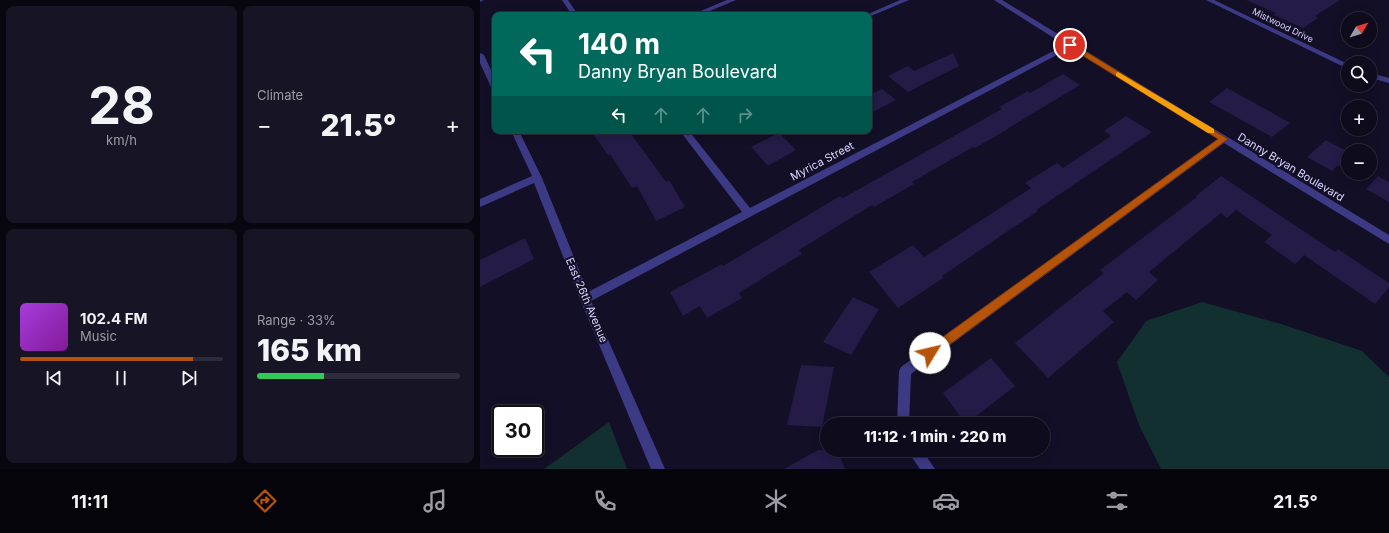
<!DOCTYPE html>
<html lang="en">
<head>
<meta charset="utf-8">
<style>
  body { margin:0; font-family:Inter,sans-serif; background:#171425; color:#f1f3f6; height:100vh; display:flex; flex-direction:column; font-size:15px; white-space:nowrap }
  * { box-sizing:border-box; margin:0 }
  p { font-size:13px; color:#9b9ba3 }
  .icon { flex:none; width:22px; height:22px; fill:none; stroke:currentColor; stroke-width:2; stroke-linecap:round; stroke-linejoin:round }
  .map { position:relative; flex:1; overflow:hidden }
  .panel { display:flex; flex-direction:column; gap:6px; padding:6px; background:#08060f; width:480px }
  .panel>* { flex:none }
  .guide { position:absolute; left:12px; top:12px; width:380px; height:122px; border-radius:8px; box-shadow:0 2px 10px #0003,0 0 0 1px #2e2b3b; background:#00695c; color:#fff; overflow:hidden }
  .needle { width:26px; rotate:52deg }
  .tools { position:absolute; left:861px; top:12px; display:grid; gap:8px }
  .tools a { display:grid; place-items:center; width:36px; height:36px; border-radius:50%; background:#0e0b1c; box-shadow:0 2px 10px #0003,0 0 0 1px #2e2b3b; font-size:20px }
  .speed { position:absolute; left:12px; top:405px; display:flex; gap:8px; font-size:20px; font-weight:700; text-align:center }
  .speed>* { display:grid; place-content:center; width:52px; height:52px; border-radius:50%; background:#0e0b1c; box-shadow:0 2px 10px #0003,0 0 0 1px #2e2b3b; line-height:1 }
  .speed .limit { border:2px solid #111; border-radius:6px; background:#fff; color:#111 }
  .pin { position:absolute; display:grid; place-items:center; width:34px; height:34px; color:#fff; margin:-17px; border:2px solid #fff; border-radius:50%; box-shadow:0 1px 4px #0007 }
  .me { position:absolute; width:44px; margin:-22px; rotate:54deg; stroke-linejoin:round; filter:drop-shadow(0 0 3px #0008) }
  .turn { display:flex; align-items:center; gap:14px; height:84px; padding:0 20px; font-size:18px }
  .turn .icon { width:52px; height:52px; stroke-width:2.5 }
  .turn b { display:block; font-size:28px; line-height:34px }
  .lanes { display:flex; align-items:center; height:38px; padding:0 20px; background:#0003; justify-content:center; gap:20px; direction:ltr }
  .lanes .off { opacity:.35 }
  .big { font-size:30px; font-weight:800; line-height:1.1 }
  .panel .tile { flex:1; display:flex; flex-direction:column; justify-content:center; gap:6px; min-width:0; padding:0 14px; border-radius:8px; background:#171425 }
  .panel .dial { align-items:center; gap:0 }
  .dial b { font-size:52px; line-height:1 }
  .song { display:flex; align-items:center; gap:12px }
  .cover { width:48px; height:48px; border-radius:6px; background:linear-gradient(135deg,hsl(280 70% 55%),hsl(290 70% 35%)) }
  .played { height:4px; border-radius:2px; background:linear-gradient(90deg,#b45309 85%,#2e2b3b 85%) }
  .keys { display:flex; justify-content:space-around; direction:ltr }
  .heat { display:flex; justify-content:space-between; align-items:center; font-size:22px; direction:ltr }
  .charge { height:6px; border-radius:3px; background:linear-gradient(90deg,#34c759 33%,#2e2b3b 0) }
  .panel .tiles { flex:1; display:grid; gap:6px; grid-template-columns:repeat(2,1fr) }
  .trip { position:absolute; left:340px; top:417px; width:230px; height:40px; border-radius:20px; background:#0e0b1c; box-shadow:0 2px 10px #0003,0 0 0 1px #2e2b3b; font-weight:800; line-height:40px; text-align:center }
  .tabs { display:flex; height:64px; justify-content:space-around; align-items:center; background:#06040b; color:#9b9ba3 }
  .tabs .icon { width:28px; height:28px }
  .tabs .active { color:#b45309 }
  .tabs b { font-size:18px; color:#f1f3f6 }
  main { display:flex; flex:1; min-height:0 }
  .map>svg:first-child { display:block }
  .green { fill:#12302f }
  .building { fill:#241b47 }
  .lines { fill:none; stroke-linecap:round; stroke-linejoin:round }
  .minor { fill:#3d3a85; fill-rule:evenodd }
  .route { fill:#b45309; stroke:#753606 }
  .slow { fill:#f59e0b }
  .labels { text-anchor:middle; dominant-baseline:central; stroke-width:4; stroke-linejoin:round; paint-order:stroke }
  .far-street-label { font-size:9px; fill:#d9d4ff; stroke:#130f26 }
  .street-label { font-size:11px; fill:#d9d4ff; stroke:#130f26 }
</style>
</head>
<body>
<main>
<section class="panel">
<div class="tiles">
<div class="tile dial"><b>28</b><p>km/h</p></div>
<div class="tile"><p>Climate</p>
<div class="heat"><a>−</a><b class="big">21.5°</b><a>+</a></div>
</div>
<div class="tile">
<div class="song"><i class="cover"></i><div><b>102.4 FM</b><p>Music</p></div></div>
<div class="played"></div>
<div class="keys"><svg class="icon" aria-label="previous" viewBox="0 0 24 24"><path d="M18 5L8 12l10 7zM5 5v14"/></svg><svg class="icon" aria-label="pause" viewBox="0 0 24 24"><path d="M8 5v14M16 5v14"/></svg><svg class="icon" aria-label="next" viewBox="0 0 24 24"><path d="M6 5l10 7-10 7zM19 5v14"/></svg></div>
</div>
<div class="tile"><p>Range · 33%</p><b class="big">165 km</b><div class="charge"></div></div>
</div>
</section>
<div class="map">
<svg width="909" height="469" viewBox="0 0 909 469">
  <rect width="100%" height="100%" fill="#130f26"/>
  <!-- green -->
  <g class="green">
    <polygon points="722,302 801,324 882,351 909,377 909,469 681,469 659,425 637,362 666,321"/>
    <polygon points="129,422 147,469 64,469"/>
  </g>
  <!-- building -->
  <g class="building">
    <polygon points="766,0 860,0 835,16 838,18 823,28 794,15 796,13"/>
    <polygon points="473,53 479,66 428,92 408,76 428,66 434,71"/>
    <polygon points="583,74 600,85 527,129 528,129 495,148 493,147 432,182 434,184 394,207 392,205 319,250 322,254 259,293 262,298 227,318 220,306 203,316 190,292 242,264 243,266 360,196 363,198 522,109 519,107 548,91 550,93"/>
    <polygon points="747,88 789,111 810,123 792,137 729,102"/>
    <polygon points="402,89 416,100 389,114 389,95"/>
    <polygon points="646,116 672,132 556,210 558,211 525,233 462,276 463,278 418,308 389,272 433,245 444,257 551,188 545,183 577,163 583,168 631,136 624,131"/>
    <polygon points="111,131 149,131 186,182 189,180 205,207 176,221 157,186 152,188 130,154 128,155"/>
    <polygon points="299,133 316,150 288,166 271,147"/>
    <polygon points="846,140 868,152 868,171 858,165 852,171 827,157"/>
    <polygon points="741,176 855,252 858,249 909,283 909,287 895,304 824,255 815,264 784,242 792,235 756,210 747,218 741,213 669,272 678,280 656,300 647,292 623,311 634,322 568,378 535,343 624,273 620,270 717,197 716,196"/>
    <polygon points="898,176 909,182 909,202 886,189"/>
    <polygon points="45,238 54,259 0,287 0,260"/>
    <polygon points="373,297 399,309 371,355 343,342"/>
    <polygon points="511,358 535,386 486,424 463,393"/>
    <polygon points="321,365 354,367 342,427 307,425"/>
    <polygon points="338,450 357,450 365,469 304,469"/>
  </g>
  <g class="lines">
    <!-- minor -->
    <g class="minor">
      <polygon points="0,0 4,0 0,2"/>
      <polygon points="82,0 88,0 98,15 92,15"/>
      <polygon points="247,0 256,0 220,15 211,15"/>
      <polygon points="420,0 429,0 391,16 386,15"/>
      <polygon points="514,0 522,0 909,235 909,244 744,143 431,374 429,424 417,424 419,371 421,367 738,139 590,48 111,301 185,469 171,469 100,299 54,183 0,207 0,199 52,176 31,131 39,131 62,178 108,292 262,212 200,131 209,131 270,208 585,45"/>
      <polygon points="726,0 734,0 868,64 868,69"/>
      <polygon points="0,53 4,55 15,79 15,89 11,87 0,63"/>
      <polygon points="890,73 909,78 909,83 890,78"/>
      <polygon points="427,450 442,450 455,469 440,469"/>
    </g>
  </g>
  <!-- route -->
  <polygon class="route" points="587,43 592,43 748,139 454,356 450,358 446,356 445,353 446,349 738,139 587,46"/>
  <!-- slow -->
  <polygon class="slow" points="638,72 734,129 734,133 728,133 636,76 636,73"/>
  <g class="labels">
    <!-- far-street labels -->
    <g class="far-street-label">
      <text transform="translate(803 25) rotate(26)">Mistwood Drive</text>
    </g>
    <!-- street labels -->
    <g class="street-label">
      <text transform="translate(342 161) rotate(-28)">Myrica Street</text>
      <text transform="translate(811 167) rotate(31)">Danny Bryan Boulevard</text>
      <text transform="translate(107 300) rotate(67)">East 26th Avenue</text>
    </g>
  </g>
</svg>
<div class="tools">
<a><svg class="needle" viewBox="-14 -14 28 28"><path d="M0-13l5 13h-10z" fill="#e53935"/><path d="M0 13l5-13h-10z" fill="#9b9ba3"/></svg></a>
<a><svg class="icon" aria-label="search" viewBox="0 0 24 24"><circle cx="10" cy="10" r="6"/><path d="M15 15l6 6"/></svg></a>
<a>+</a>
<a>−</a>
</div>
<div class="speed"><div class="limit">30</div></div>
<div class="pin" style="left:590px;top:45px;background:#d93025"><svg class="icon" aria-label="arrive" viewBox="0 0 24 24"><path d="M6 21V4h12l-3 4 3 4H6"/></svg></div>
<svg class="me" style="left:450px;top:353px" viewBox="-20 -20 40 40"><circle r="19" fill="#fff"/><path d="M0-13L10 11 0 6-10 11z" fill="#b45309"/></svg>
<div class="trip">11:12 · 1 min · 220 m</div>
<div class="guide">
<div class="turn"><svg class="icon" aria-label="left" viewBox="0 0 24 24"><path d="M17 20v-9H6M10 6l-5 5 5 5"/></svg><div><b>140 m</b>Danny Bryan Boulevard</div></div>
<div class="lanes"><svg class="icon" aria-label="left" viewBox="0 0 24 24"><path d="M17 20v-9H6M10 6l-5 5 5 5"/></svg><svg class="icon off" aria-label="ahead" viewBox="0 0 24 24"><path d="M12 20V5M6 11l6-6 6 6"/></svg><svg class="icon off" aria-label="ahead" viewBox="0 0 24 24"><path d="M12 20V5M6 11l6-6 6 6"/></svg><svg class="icon off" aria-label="right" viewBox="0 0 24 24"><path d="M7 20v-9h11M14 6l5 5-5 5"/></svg></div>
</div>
</div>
</main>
<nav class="tabs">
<b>11:11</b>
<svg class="icon active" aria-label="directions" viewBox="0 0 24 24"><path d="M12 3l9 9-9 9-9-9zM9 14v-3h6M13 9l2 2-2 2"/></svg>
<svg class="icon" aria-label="music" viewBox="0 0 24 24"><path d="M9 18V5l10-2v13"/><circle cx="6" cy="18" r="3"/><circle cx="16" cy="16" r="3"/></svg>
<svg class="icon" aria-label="phone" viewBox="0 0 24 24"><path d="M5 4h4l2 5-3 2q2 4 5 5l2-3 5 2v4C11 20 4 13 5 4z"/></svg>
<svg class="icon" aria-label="climate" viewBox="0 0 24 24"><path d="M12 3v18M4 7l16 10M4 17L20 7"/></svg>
<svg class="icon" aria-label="car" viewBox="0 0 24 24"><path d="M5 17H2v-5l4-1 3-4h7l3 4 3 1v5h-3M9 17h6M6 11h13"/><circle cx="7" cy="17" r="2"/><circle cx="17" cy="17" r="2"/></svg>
<svg class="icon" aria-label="filters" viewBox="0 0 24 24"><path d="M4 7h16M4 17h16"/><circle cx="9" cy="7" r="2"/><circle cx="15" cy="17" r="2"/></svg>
<b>21.5°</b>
</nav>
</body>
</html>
